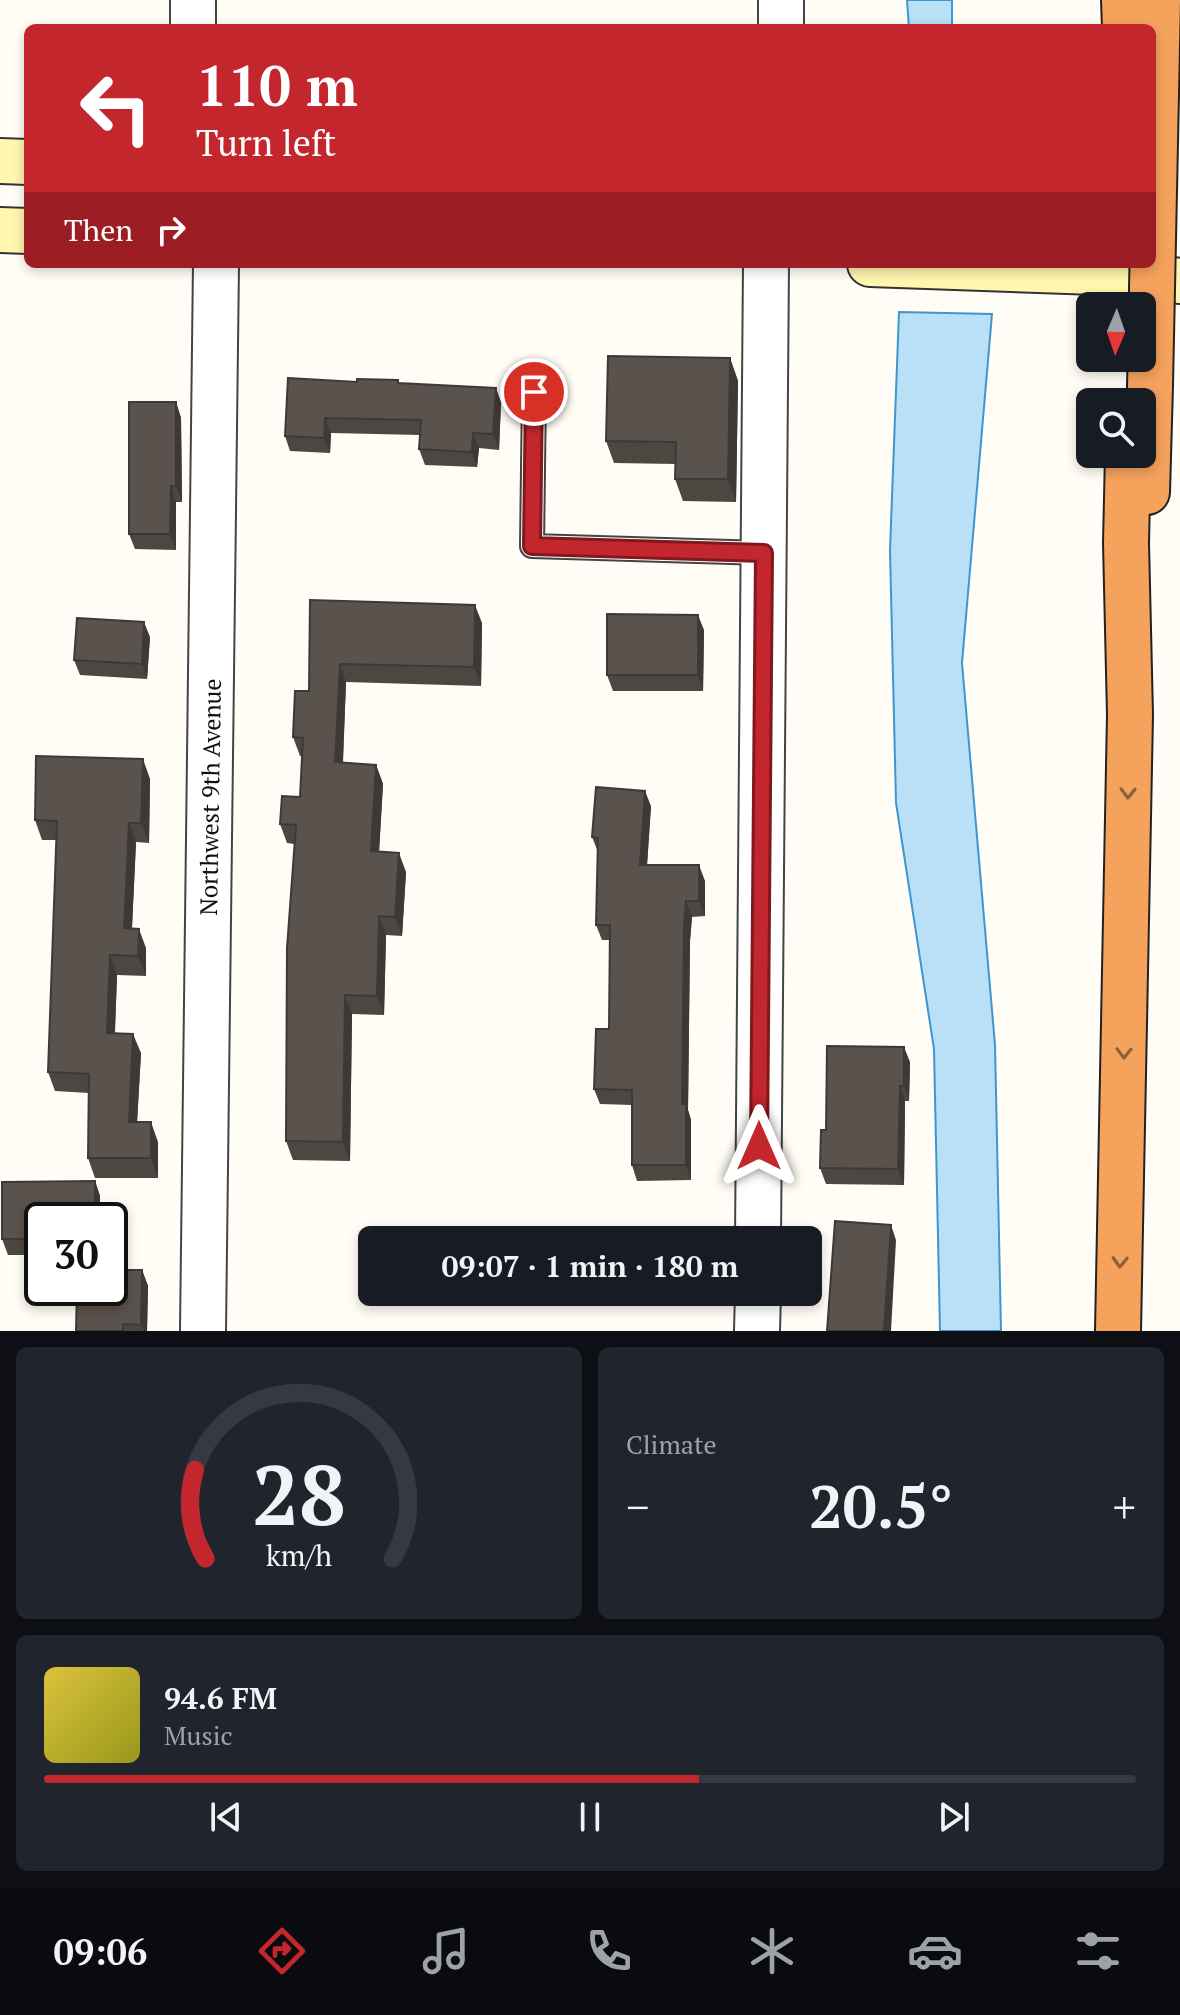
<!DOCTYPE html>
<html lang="en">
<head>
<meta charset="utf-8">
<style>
  body { margin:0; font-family:"PT Serif",serif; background:#20242c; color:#f1f3f6; height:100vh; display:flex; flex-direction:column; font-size:30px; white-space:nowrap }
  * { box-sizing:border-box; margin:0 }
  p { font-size:26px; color:#9ea1a6 }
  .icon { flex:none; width:44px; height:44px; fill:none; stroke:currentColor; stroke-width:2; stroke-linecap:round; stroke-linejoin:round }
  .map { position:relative; height:1331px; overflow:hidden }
  .side { display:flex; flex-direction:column; gap:16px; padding:16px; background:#0d0f14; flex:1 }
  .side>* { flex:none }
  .banner { position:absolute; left:24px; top:24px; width:1132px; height:244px; border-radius:12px; box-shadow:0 4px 12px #0003; background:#c4262e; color:#fff; overflow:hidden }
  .needle { width:52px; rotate:182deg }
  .controls { position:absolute; left:1076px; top:292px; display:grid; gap:16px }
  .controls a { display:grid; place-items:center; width:80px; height:80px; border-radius:12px; background:#171b24; box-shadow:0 4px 12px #0003; font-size:40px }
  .speed { position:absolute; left:24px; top:1202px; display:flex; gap:16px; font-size:40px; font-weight:700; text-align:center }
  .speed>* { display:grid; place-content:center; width:104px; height:104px; border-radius:50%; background:#171b24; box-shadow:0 4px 12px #0003; line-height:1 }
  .speed .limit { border:4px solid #111; border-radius:12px; background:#fff; color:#111 }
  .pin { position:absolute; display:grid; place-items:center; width:68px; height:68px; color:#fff; margin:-34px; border:4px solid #fff; border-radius:50%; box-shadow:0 2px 8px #0007 }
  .me { position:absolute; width:88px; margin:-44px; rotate:0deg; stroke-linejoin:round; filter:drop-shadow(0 0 6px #0008) }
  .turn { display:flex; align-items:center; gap:28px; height:168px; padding:0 40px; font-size:36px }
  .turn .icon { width:104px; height:104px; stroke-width:2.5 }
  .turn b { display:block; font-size:56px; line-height:68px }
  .then { display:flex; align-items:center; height:76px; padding:0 40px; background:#0003; gap:16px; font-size:30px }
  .big { font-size:60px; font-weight:600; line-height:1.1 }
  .side .card { flex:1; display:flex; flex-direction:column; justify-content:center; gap:12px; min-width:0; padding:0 28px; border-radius:12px; background:#20242c }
  .side .dial { align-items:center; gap:0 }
  .dial svg { height:208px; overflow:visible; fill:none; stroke:#363941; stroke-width:7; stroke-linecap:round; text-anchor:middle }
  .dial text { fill:#f1f3f6; stroke:none }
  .song { display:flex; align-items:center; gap:24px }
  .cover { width:96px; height:96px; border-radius:12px; background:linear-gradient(135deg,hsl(50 70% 55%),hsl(60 70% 35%)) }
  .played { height:8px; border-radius:4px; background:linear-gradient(90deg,#c4262e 60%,#363941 60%) }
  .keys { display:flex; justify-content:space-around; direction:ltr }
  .heat { display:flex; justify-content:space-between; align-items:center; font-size:44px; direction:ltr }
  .side .tiles { flex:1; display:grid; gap:16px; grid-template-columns:1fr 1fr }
  .card:last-child { grid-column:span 2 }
  .trip { position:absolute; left:358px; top:1226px; width:464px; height:80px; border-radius:12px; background:#171b24; box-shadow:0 4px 12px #0003; font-weight:600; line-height:80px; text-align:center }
  .menu { display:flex; height:128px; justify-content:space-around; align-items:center; background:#090b0e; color:#9ea1a6 }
  .menu .icon { width:56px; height:56px }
  .menu .selected { color:#c4262e }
  .menu b { font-size:36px; color:#f1f3f6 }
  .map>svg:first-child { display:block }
  .water { fill:#b9e0f7; stroke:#3f96cf; stroke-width:2 }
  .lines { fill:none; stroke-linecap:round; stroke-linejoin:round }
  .lane-casing { stroke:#444; stroke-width:26 }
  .street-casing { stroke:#444; stroke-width:48 }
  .secondary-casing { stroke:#333; stroke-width:48 }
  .highway-casing { stroke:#222; stroke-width:48 }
  .lane { stroke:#fff; stroke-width:22 }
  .street { stroke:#fff; stroke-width:44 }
  .secondary { stroke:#fff6b0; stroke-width:44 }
  .highway { stroke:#f5a25d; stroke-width:44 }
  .highway-bridge-casing { stroke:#222; stroke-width:48; stroke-linecap:butt }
  .highway-bridge { stroke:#f5a25d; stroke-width:44 }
  .wall { fill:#4d4742 }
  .shaded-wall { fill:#3f3936 }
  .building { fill:#5a524d; stroke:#3f3936; stroke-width:2 }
  .oneway { stroke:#8e613b }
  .route-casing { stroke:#7f191e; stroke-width:20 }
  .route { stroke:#c4262e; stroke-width:14 }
  .labels { text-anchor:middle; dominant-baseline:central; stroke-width:8; stroke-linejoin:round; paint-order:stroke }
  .street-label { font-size:24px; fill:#111; stroke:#fff }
</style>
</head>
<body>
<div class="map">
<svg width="1180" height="1331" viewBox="0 0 1180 1331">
  <rect width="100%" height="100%" fill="#fffdf5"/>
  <!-- water -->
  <g class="water">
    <polygon points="907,0 952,0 952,28 909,28"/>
    <polygon points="899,312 992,314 962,663 995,1045 1001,1331 940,1331 934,1049 896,803 890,550"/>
  </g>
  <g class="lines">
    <defs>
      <polyline id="lane" points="534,392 532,546 764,553"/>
      <g id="street">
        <polyline points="193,28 193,0"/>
        <polyline points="781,28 781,0"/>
        <polyline points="758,1240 766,264"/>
        <polyline points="203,1331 216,264"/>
        <polyline points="757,1331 758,1292"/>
      </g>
      <g id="secondary">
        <polyline points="0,161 28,162"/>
        <polyline points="0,230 28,231"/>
        <polyline points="870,264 1125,273 1180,281"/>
      </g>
      <g id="highway">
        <polyline points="1124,0 1125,28"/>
        <polyline points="1156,94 1158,0"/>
        <polyline points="1147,492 1150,386"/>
        <polyline points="1118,1331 1130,715 1126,543 1128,454"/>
      </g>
    </defs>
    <!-- lane casing -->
    <use href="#lane" class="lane-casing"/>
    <!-- street casing -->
    <use href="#street" class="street-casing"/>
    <!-- secondary casing -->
    <use href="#secondary" class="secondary-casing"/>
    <!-- highway casing -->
    <use href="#highway" class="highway-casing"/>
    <!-- lane -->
    <use href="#lane" class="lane"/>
    <!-- street -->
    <use href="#street" class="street"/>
    <!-- secondary -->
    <use href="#secondary" class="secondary"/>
    <!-- highway -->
    <use href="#highway" class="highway"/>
    <defs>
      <polyline id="highway-bridge" points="1150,386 1156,94"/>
    </defs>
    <!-- highway-bridge casing -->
    <use href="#highway-bridge" class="highway-bridge-casing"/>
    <!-- highway-bridge -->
    <use href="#highway-bridge" class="highway-bridge"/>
  </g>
  <!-- wall -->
  <g class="wall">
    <polygon points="730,358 738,381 736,502 683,501 675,479 676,464 614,463 606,441"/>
    <polygon points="398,380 399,383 496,388 501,403 499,450 479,448 477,467 425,465 419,449 420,435 331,433 330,453 290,451 285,436 357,382"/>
    <polygon points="176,402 181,418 182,502 176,502 176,550 135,549 129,534"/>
    <polygon points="310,600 482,623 481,686 346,682 343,763 376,765 383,784 379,852 406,872 402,936 386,935 384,1015 352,1014 350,1161 293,1160 286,1141 294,844 287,843 280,824 300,797 302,756 300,756 293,737 309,691"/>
    <polygon points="704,630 703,691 613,691 607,675"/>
    <polygon points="150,637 147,679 80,675 74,660"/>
    <polygon points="150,779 149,843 136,842 132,928 146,948 146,976 117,975 115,1033 141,1053 137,1122 158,1142 158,1178 95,1178 88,1158 89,1093 55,1091 48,1072 56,840 42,840 35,820"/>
    <polygon points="651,806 647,865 705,881 705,916 692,917 690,941 688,1110 691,1120 691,1180 637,1181 632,1165 632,1105 600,1104 594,1089 609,1029 610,940 602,940 596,925 598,852 592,837"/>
    <polygon points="910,1062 909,1101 905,1101 904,1185 826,1184 820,1168 826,1130"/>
    <polygon points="95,1181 100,1196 100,1220 42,1220 42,1255 8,1255 2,1239"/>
    <polygon points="142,1270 148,1286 147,1331 76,1331"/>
  </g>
  <!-- shaded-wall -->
  <g class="shaded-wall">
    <polygon points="730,358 738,381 736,502 728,479"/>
    <polygon points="496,388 501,403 499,450 493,434"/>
    <polygon points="176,402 181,418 182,502 176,486"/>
    <polygon points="325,418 331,433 330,453 324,438"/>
    <polygon points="473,433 479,448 477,467 472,452"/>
    <polygon points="171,486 176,502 176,550 170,534"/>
    <polygon points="475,605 482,623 481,686 474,667"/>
    <polygon points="698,615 704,630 703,691 698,675"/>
    <polygon points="144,622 150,637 147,679 142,664"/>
    <polygon points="340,664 346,682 342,781 335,762"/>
    <polygon points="143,759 150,779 149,843 141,823"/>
    <polygon points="376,765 383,784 378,870 371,851"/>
    <polygon points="645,791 651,806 646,880 640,865"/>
    <polygon points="129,823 136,842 131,948 124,928"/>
    <polygon points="399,853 406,872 402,936 395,917"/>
    <polygon points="699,865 705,881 705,916 699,901"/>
    <polygon points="686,901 692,917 690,941 688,1110 691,1120 691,1180 686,1165 682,1104 684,925"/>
    <polygon points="379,916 386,935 384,1015 377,996"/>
    <polygon points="139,929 146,948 146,976 138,956"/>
    <polygon points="110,955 117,975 114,1052 107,1033"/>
    <polygon points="345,995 352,1014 350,1161 343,1142"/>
    <polygon points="133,1034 141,1053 136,1141 129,1122"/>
    <polygon points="904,1047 910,1062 909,1101 904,1086"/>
    <polygon points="900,1086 905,1101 904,1185 898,1169"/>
    <polygon points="151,1122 158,1142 158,1178 151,1158"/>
    <polygon points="95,1181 100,1196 100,1220 95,1220"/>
    <polygon points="891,1225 896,1240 891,1331 884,1331"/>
    <polygon points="142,1270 148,1286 147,1331 144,1331 141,1325"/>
  </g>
  <!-- building -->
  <g class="building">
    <polygon points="608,356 730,358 728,479 675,479 676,442 606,441"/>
    <polygon points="288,378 357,382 357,379 398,380 398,383 496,388 493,434 473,433 472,452 419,449 421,420 325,418 324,438 285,436"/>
    <polygon points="129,402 176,402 176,486 171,486 170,534 129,534"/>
    <polygon points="310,600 475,605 474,667 340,664 335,762 376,765 371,851 399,853 395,917 379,916 377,996 345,995 343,1142 286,1141 287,948 296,825 280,824 282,796 300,797 303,738 293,737 295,691 309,691"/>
    <polygon points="607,614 698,615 698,675 607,675"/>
    <polygon points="77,618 144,622 142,664 74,660"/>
    <polygon points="36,756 143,759 141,823 129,823 124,928 139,929 138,956 110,955 107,1033 133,1034 129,1122 151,1122 151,1158 88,1158 89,1074 48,1072 57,821 35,820"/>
    <polygon points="596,787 645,791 640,865 699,865 699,901 686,901 684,925 682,1104 686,1104 686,1165 632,1165 632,1090 594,1089 596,1029 609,1029 610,925 596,925 598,838 592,837"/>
    <polygon points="827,1046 904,1047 904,1086 900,1086 898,1169 820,1168 821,1130 826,1130"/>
    <polygon points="95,1181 95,1220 42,1220 42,1239 2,1239 2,1182"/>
    <polygon points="835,1221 891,1225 884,1331 827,1331"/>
    <polygon points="110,1270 142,1270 141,1325 123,1324 123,1331 76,1331 77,1288 110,1288"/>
  </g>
  <!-- one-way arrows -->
  <defs><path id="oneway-chevron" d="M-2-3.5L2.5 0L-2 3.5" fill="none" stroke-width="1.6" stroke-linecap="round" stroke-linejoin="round" transform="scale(2)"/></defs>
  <g class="oneway">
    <use href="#oneway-chevron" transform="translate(1128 793) rotate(91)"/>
    <use href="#oneway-chevron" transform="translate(1124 1053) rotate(91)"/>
    <use href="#oneway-chevron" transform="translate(1120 1262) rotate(92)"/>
  </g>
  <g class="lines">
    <defs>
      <polyline id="route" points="534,392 532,546 764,553 759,1146"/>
    </defs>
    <!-- route casing -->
    <use href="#route" class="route-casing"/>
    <!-- route -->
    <use href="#route" class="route"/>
  </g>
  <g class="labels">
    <!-- street labels -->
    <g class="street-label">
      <text transform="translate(210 797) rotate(-89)">Northwest 9th Avenue</text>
    </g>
  </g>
</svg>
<div class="controls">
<a><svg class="needle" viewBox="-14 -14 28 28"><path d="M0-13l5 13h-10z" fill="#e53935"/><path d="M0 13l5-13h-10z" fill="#9ea1a6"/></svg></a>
<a><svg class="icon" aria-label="search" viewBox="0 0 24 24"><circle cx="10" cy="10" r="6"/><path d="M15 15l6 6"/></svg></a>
</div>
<div class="speed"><div class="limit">30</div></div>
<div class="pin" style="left:534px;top:392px;background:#d93025"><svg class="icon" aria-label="arrive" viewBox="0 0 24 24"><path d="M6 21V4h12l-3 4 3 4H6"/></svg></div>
<svg class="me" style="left:759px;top:1146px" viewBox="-20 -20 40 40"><path d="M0-17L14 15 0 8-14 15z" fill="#c4262e" stroke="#fff" stroke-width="4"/></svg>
<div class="trip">09:07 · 1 min · 180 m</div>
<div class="banner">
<div class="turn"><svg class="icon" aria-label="left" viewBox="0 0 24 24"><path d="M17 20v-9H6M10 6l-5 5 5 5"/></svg><div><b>110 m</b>Turn left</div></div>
<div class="then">Then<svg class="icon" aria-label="right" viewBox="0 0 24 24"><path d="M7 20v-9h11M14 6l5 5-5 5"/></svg></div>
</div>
</div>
<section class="side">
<div class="tiles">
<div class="card dial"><svg viewBox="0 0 100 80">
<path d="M14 69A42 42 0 1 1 86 69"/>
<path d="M14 69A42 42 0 0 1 10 35" stroke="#c4262e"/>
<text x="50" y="56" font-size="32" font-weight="700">28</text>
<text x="50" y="72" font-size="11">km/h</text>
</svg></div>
<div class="card"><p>Climate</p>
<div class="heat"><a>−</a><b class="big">20.5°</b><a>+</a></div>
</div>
<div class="card">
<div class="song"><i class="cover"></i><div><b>94.6 FM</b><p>Music</p></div></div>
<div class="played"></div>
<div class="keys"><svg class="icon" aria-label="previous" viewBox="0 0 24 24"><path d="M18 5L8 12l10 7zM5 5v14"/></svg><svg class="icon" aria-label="pause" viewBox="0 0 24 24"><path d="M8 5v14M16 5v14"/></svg><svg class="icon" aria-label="next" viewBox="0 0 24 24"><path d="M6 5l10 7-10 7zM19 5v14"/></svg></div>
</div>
</div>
</section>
<nav class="menu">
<b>09:06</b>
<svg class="icon selected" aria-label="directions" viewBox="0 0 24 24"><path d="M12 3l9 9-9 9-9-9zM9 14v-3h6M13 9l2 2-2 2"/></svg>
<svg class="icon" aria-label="music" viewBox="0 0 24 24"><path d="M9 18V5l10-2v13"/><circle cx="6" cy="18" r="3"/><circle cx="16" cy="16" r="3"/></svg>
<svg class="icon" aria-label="phone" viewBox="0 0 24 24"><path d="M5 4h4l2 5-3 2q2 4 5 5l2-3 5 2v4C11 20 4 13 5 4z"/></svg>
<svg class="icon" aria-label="climate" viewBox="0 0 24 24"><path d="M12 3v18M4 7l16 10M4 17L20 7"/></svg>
<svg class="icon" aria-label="car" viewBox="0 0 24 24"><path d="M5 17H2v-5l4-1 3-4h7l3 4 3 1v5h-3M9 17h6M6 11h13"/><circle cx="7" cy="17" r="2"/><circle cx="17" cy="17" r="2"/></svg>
<svg class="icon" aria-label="filters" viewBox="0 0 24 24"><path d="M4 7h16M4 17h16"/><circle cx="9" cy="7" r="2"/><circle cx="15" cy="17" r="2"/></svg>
</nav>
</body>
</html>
